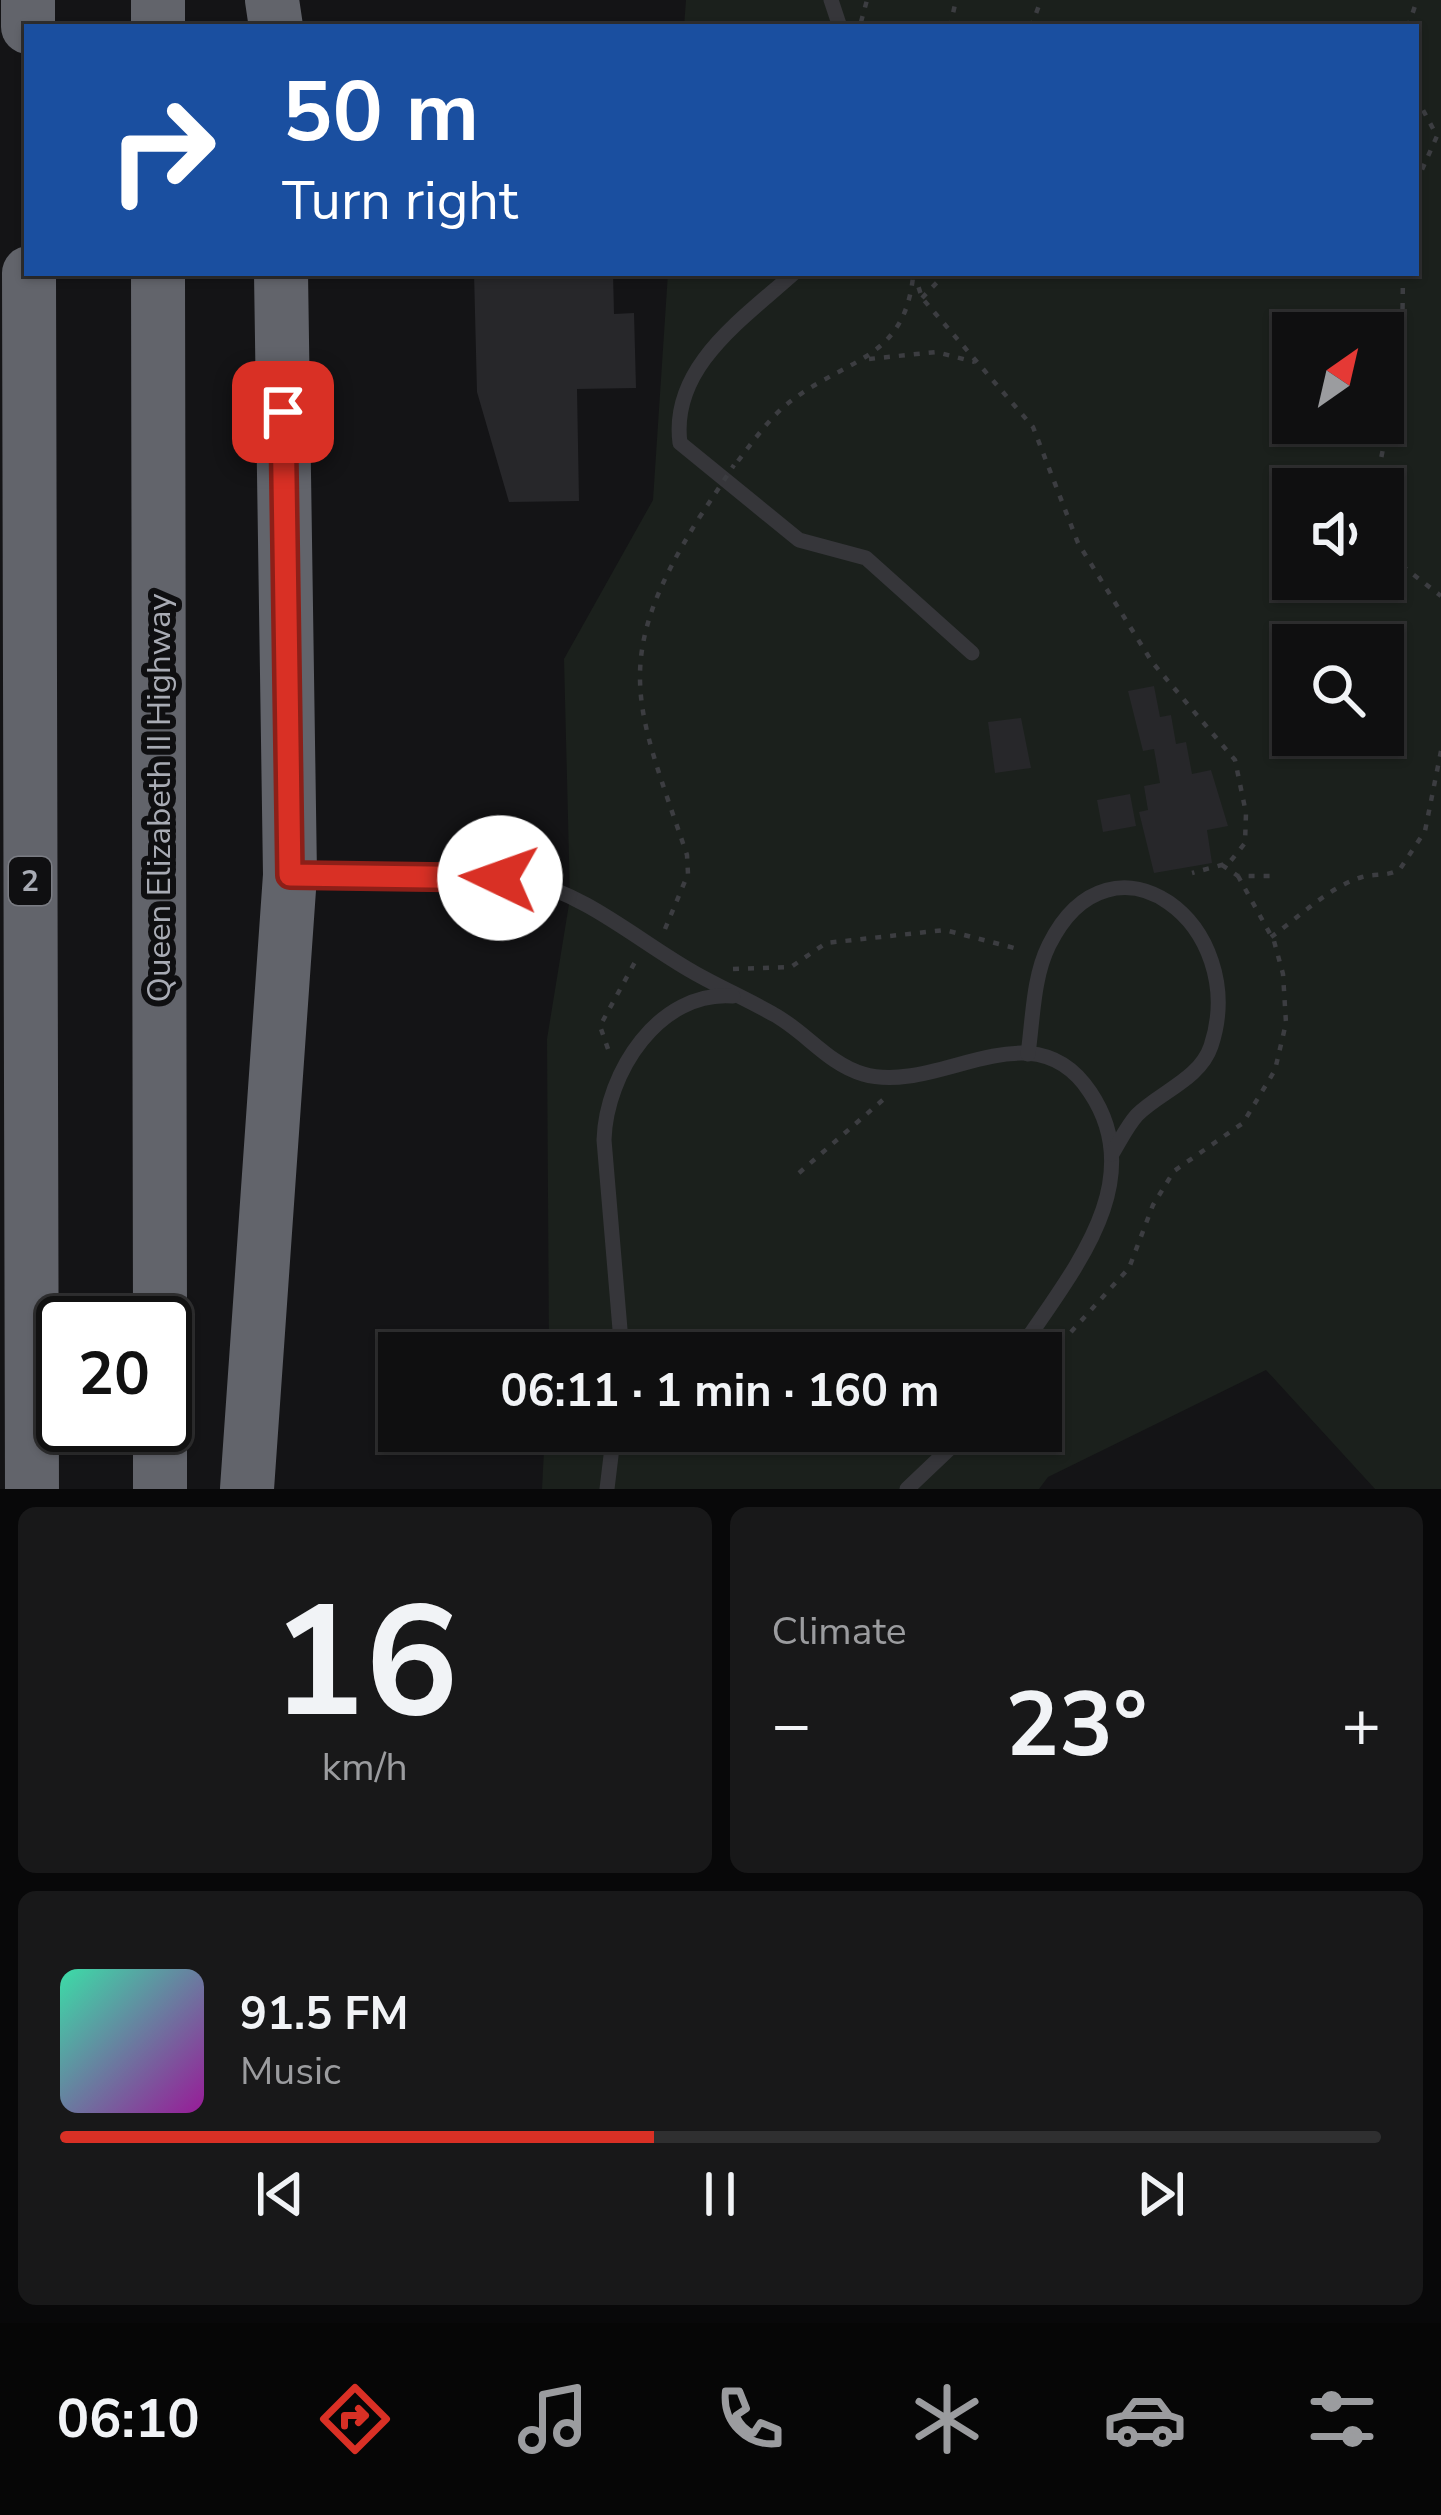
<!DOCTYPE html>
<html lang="en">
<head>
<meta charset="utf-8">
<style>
  body { margin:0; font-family:"Nunito Sans",sans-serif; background:#181819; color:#f1f3f6; height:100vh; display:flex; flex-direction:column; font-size:45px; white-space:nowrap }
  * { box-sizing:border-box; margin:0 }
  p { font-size:39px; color:#9b9c9f }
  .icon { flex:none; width:66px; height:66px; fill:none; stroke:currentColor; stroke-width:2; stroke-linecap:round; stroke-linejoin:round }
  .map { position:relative; height:1489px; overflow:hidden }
  .sheet { display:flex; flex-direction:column; gap:18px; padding:18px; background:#080809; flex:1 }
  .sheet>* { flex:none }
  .hud { position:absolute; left:24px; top:24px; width:1395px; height:252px; border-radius:0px; box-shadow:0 3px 9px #0004,0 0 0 3px #2f2f30; background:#1a4fa0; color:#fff; overflow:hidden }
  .needle { width:78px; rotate:34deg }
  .controls { position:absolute; left:1272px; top:312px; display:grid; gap:24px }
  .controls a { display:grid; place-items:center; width:132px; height:132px; border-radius:0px; background:#0f0f10; box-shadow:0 3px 9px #0004,0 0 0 3px #2f2f30; font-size:60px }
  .speed { position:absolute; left:36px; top:1296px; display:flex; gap:24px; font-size:60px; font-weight:700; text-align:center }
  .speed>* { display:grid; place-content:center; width:156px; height:156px; border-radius:50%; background:#0f0f10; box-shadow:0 3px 9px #0004,0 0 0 3px #2f2f30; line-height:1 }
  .speed .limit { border:6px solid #111; border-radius:18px; background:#fff; color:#111 }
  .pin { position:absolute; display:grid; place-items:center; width:102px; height:102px; color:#fff; margin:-51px; border-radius:24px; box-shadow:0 6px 18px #0006 }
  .me { position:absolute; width:132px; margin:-66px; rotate:273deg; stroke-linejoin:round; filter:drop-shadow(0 0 9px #0008) }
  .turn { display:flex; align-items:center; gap:42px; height:252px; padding:0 60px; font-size:54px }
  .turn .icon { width:156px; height:156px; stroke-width:2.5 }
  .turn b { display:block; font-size:84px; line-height:102px }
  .big { font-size:90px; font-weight:700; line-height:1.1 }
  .sheet .tile { flex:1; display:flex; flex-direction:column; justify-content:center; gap:18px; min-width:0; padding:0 42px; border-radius:18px; background:#181819 }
  .sheet .dial { align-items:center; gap:0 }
  .dial b { font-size:156px; line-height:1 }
  .song { display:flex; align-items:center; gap:36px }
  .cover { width:144px; height:144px; border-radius:18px; background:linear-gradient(135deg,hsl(160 70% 55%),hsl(300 70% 35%)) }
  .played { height:12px; border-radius:6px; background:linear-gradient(90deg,#d93025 45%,#2f2f30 45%) }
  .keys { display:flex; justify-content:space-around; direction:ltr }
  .heat { display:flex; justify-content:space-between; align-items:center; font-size:66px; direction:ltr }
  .sheet .tiles { flex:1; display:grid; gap:18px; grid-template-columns:1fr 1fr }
  .tile:last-child { grid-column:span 2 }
  .trip { position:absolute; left:378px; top:1332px; width:684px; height:120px; border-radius:0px; background:#0f0f10; box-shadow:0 3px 9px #0004,0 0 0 3px #2f2f30; font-weight:700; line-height:120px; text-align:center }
  .menu { display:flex; height:192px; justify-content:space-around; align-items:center; background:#060606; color:#9b9c9f }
  .menu .icon { width:84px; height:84px }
  .menu .active { color:#d93025 }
  .menu b { font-size:54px; color:#f1f3f6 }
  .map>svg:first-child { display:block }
  .green { fill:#1b201c; fill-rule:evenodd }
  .building { fill:#27272a }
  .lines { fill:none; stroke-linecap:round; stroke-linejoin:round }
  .path { stroke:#3c3d41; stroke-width:4.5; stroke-dasharray:6 9; stroke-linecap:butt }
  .lane { stroke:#36363a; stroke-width:15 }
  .highway { stroke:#62646b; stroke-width:54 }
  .path-bridge { stroke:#3c3d41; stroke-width:4.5; stroke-dasharray:6 9; stroke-linecap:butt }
  .route-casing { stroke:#8d1f18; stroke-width:30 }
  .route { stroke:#d93025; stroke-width:21 }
  .labels { text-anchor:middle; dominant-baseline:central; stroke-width:12; stroke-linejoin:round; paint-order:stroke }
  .shield { fill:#0f0f11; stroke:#7a7c83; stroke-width:3 }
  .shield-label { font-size:30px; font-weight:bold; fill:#a8abb4 }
  .street-label { font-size:33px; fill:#a8abb4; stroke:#0f0f11 }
</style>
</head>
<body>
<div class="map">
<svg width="1441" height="1489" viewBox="0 0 1441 1489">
  <rect width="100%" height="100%" fill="#141416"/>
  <!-- green -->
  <path class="green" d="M686,0H1441V1489H1375L1266,1370L1048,1477L1039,1489H542L545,1431H1041V1353H549L547,1039L570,898L564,659L653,500L668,273H1416V27H684ZM1293,333H1383V423H1293ZM1293,489H1383V579H1293ZM1293,645H1383V735H1293Z"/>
  <!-- building -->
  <g class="building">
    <polygon points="474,273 613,273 614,314 634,313 636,388 577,389 579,501 509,502 477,392"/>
    <polygon points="1154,686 1160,717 1171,715 1176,744 1186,742 1192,774 1211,770 1228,826 1207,830 1212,863 1154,873 1139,812 1148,810 1144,786 1160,783 1154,749 1143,751 1128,691"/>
    <polygon points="1021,718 1031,768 995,773 988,722"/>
    <polygon points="1130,794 1136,826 1103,832 1097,800"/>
  </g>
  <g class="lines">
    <!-- path -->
    <g class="path">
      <polyline points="861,22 867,0"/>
      <polyline points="950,27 956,0"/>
      <polyline points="1031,27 1041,0"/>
      <polyline points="1408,27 1417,0"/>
      <polyline points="1416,97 1437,136 1416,183"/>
      <polyline points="914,273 922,298 1033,427 1078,543 1152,662 1235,760 1246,813 1245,843 1229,863 1192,873"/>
      <polyline points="1403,273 1402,351 1381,459 1392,558 1441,596"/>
      <polyline points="922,298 946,273"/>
      <polyline points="869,359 936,352 975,362"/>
      <path d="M738,461C755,439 772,414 795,398C850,358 904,358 913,277"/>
      <polyline points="1222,865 1238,876 1272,876"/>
      <path d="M665,929L688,874L687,855C636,705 609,662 699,518"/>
      <path d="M1271,937C1299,917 1329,887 1362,877C1376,873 1388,877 1400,869L1425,831L1441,751"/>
      <polyline points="733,969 791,967 826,943 945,930 1022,950"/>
      <polyline points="608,1049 600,1026 635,962"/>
      <polyline points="799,1173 885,1098"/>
      <polyline points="1071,1332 1129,1268 1153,1205 1174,1171 1243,1123 1275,1070 1286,1023 1283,974 1274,941 1238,876"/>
    </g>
    <!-- lane -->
    <g class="lane">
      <polyline points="831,0 840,27"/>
      <path d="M794,273C743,319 670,367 680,443L799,540L866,558L972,653"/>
      <path d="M299,875C373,876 454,865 526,881C586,894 640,942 693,972C719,987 747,999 773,1014C805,1031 828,1064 863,1074C938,1096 1032,1004 1090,1092C1152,1184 1067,1277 1018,1353"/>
      <path d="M1028,1054C1033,1018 1033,977 1049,945C1112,818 1251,925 1211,1046C1200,1079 1160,1092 1137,1115C1127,1126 1120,1141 1112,1154"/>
      <path d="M622,1353L604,1140C606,1073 659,990 733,996"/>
      <polyline points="607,1489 614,1431"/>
      <polyline points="907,1489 968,1431"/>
    </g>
    <!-- highway -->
    <g class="highway">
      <polyline points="28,0 28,27"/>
      <polyline points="158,0 158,27"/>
      <polyline points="272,0 276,27"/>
      <polyline points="29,273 32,1489"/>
      <polyline points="158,273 160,1323"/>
      <polyline points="160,1425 160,1489"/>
      <polyline points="247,1489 290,875 281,273"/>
    </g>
    <!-- path-bridge -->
    <polyline class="path-bridge" points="699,518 734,465"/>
  </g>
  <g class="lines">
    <defs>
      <polyline id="route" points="283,412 290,875 500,878"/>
    </defs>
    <!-- route casing -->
    <use href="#route" class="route-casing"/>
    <!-- route -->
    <use href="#route" class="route"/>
  </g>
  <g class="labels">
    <!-- shield labels -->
    <rect class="shield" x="9" y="857" width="42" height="48" rx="9"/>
    <g class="shield-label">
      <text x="30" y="881">2</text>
    </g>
    <!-- street labels -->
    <g class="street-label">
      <text transform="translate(159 798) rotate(-90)">Queen Elizabeth II Highway</text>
    </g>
  </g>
</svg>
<div class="controls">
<a><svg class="needle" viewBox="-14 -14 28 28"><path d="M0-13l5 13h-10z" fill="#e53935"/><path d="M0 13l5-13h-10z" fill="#9b9c9f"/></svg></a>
<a><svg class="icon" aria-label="sound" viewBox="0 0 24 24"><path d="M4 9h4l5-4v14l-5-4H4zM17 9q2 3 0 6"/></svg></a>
<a><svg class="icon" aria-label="search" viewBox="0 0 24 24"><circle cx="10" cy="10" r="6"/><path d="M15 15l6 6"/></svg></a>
</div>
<div class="speed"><div class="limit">20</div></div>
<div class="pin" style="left:283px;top:412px;background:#d93025"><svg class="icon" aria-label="arrive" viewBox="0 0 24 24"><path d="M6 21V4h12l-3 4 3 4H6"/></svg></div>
<svg class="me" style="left:500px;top:878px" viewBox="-20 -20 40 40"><circle r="19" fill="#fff"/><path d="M0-13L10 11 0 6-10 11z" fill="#d93025"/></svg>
<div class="trip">06:11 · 1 min · 160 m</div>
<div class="hud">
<div class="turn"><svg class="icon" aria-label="right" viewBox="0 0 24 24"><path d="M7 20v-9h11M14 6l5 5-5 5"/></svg><div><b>50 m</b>Turn right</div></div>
</div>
</div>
<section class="sheet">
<div class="tiles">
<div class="tile dial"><b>16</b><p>km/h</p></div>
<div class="tile"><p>Climate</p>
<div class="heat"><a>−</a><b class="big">23°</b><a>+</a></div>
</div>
<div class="tile">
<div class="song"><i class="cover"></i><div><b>91.5 FM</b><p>Music</p></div></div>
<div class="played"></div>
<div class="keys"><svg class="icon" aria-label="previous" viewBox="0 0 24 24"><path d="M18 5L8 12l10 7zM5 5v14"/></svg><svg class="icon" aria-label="pause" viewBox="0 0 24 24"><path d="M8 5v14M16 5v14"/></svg><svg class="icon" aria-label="next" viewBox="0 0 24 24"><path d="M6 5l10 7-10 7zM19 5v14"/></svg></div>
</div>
</div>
</section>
<nav class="menu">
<b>06:10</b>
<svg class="icon active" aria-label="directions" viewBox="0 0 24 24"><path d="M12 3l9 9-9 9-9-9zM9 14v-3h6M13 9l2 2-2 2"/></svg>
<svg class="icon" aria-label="music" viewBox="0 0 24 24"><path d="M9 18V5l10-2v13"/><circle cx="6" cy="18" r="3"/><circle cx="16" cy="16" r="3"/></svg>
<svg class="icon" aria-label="phone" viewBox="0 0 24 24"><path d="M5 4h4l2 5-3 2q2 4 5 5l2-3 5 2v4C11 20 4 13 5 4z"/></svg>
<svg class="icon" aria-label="climate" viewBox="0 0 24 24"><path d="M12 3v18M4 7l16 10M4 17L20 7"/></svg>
<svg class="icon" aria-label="car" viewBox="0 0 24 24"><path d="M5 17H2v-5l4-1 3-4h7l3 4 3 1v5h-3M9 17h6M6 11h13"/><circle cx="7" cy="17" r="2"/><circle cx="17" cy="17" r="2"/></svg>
<svg class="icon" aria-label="filters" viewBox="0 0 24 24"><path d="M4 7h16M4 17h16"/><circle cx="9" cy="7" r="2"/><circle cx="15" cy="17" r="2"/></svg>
</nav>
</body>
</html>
